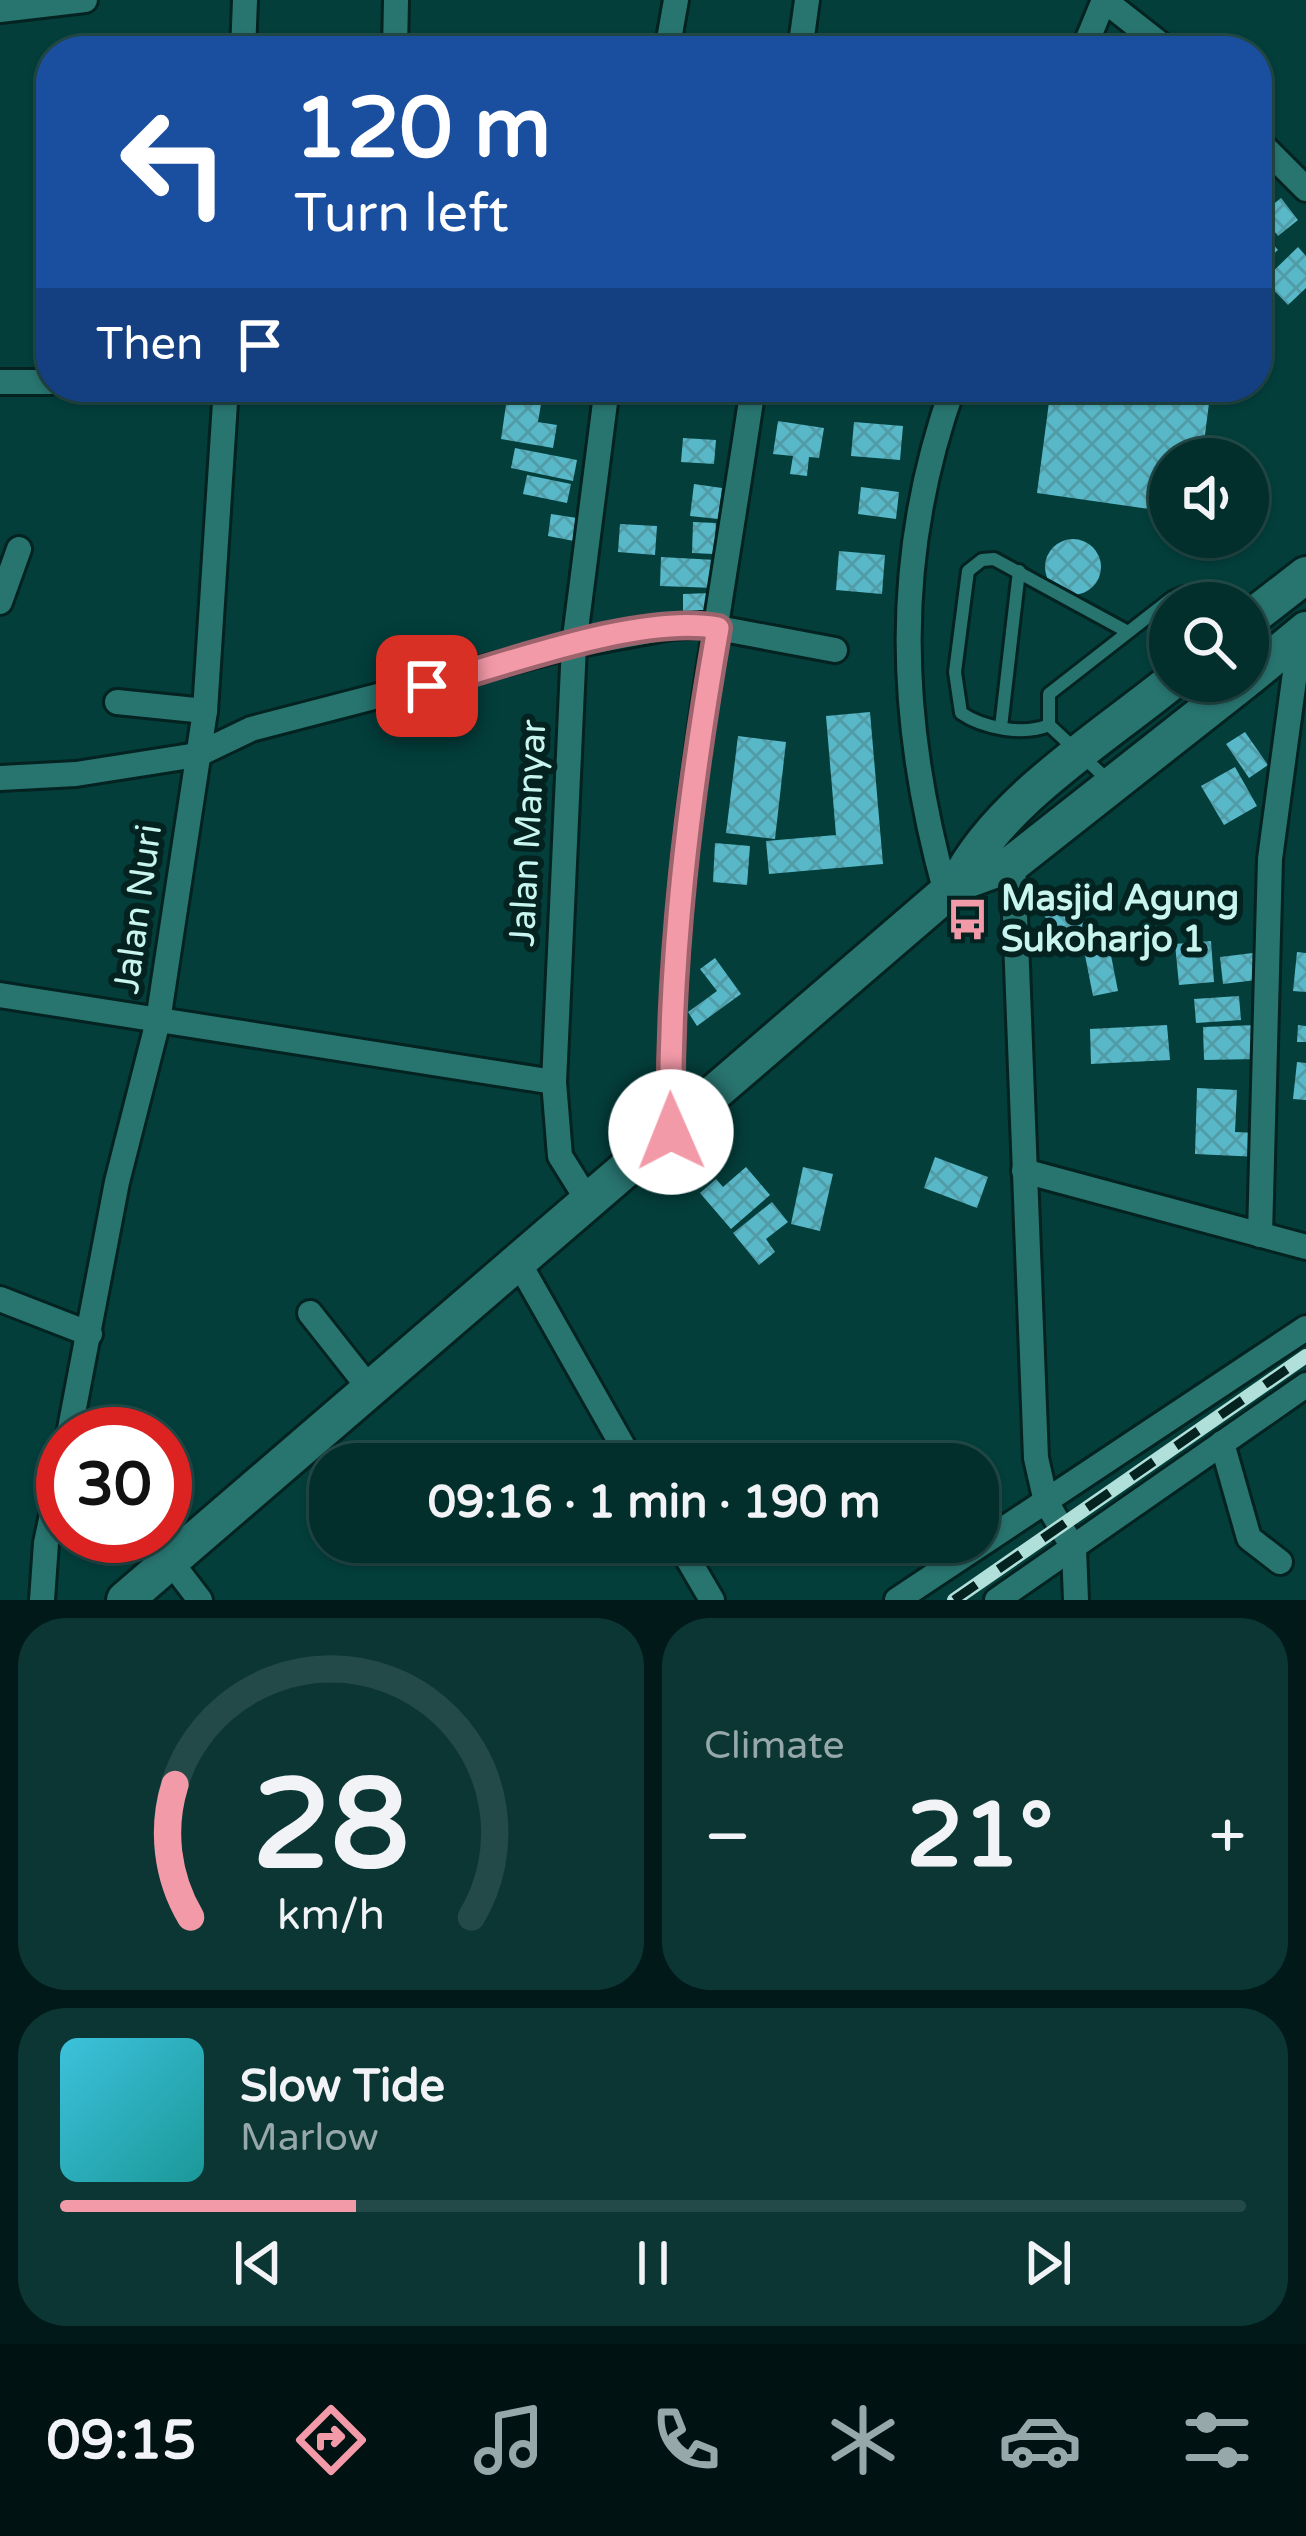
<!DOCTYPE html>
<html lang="en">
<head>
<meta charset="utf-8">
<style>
  body { margin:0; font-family:"Varela Round",sans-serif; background:#0c3634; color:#f1f3f6; height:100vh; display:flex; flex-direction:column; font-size:45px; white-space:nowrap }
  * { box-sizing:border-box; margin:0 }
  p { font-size:39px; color:#96a8a9 }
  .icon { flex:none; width:66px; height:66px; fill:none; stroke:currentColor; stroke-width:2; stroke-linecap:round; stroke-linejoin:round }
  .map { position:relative; height:1600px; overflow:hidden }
  .drawer { display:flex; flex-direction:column; gap:18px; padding:18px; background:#011918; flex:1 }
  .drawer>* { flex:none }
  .hud { position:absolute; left:36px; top:36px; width:1236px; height:366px; border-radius:48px; box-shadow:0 3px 9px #0004,0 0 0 3px #234a48; background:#1a4fa0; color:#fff; overflow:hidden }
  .tools { position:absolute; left:1149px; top:438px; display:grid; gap:24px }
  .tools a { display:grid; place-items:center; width:120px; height:120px; border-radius:50%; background:#022e2c; box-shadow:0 3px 9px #0004,0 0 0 3px #234a48; font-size:60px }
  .speed { position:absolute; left:36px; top:1407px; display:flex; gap:24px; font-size:60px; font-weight:700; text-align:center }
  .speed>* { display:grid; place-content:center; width:156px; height:156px; border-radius:50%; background:#022e2c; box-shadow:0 3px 9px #0004,0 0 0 3px #234a48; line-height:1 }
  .speed .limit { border:18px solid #d22; background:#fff; color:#111 }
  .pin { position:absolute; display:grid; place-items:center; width:102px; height:102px; color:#fff; margin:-51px; border-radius:24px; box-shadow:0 6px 18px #0006 }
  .me { position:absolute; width:132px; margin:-66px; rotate:359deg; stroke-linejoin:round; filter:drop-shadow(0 0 9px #0008) }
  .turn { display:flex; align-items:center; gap:42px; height:252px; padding:0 60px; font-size:54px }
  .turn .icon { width:156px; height:156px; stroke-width:2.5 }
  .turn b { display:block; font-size:84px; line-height:102px }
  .then { display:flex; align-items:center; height:114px; padding:0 60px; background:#0003; gap:24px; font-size:45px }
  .big { font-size:90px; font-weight:700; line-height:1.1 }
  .drawer .tile { flex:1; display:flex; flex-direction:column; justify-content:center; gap:18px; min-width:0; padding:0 42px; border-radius:48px; background:#0c3634 }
  .drawer .dial { align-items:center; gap:0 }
  .dial svg { height:312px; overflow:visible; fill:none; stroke:#234a48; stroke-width:7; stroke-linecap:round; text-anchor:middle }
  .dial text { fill:#f1f3f6; stroke:none }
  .song { display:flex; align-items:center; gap:36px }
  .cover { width:144px; height:144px; border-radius:18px; background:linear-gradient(135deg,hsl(190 70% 55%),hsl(180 70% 35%)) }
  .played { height:12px; border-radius:6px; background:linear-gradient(90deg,#f39aa8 25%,#234a48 25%) }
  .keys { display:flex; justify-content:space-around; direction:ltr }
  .heat { display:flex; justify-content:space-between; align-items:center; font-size:66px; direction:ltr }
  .drawer .tiles { flex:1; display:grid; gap:18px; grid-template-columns:1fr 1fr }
  .tile:last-child { grid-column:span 2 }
  .trip { position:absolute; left:309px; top:1443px; width:690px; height:120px; border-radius:48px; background:#022e2c; box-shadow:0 3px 9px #0004,0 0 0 3px #234a48; font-weight:700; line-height:120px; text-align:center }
  .tabs { display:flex; height:192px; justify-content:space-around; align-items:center; background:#011212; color:#96a8a9 }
  .tabs .icon { width:84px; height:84px }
  .tabs .current { color:#f39aa8 }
  .tabs b { font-size:54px; color:#f1f3f6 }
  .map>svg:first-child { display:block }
  .building { fill:url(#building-cross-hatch) }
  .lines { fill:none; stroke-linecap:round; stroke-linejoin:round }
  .lane-casing { stroke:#032220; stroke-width:18 }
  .street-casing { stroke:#032220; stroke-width:30 }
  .secondary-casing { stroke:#032220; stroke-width:42 }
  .lane { stroke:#28746f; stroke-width:12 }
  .street { stroke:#28746f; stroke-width:24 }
  .secondary { stroke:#28746f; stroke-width:36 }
  .rail-casing { stroke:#b1e0db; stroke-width:14 }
  .rail { stroke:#032220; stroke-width:9; stroke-dasharray:27; stroke-linecap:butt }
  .route-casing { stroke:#9e646d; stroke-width:30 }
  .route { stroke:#f39aa8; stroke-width:21 }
  .labels { text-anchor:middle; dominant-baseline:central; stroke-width:12; stroke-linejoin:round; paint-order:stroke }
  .street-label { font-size:36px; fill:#c8f5f0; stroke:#032220 }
  .poi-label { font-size:36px; font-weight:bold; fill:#c8f5f0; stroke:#032220; text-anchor:start }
</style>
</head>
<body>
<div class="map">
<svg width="1306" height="1600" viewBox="0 0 1306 1600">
  <defs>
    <pattern id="building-cross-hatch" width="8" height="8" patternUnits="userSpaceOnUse" patternTransform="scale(3)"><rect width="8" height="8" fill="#59b8c8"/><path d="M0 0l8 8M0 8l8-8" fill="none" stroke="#529ca8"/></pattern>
  </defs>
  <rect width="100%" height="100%" fill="#033e3b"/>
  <!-- building -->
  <g class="building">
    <polygon points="1281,198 1298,220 1278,236 1261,214"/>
    <polygon points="1257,226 1278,250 1257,268"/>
    <polygon points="1298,247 1306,256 1306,288 1288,305 1264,280"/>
    <polygon points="691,387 718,387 716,402 689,399"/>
    <polygon points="1051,387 1211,387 1202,459 1170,459 1170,512 1037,493"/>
    <polygon points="507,398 541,404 538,422 557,425 553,448 501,439"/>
    <polygon points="778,421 824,428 819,458 809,457 807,476 790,474 793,456 773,454"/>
    <polygon points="854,422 903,426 900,460 851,456"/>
    <polygon points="683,438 716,440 714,464 681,462"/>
    <polygon points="515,448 577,460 573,481 511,468"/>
    <polygon points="527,475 571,484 567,503 523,494"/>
    <polygon points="694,484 722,488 718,519 690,516"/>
    <polygon points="861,487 899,492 896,519 858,514"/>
    <polygon points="551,514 577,518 574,541 548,536"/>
    <polygon points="693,522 716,523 714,554 692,553"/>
    <polygon points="620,524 657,526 655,555 618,552"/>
    <circle cx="1073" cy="567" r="28"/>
    <polygon points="839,551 885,555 882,594 836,590"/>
    <polygon points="661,557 716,560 715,588 660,586"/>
    <polygon points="711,593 711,615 683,615 683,594"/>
    <polygon points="870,712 883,864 769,874 766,841 836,835 826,716"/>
    <polygon points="1245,732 1268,765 1249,778 1226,744"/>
    <polygon points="738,736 786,742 775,839 726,833"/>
    <polygon points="1235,767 1257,806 1224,825 1201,786"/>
    <polygon points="715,843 750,846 747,885 713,882"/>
    <polygon points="1071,898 1089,929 1062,945 1044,915"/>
    <polygon points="1107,935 1118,991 1093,996 1082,940"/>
    <polygon points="1211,941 1214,982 1179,985 1175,944"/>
    <polygon points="1261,952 1265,979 1223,984 1220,957"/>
    <polygon points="1297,952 1306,953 1306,992 1293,991"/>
    <polygon points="715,958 741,994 697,1026 688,1012 717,991 700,969"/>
    <polygon points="1239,996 1241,1020 1196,1023 1194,999"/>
    <polygon points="1167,1025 1170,1060 1091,1064 1090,1029"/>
    <polygon points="1257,1025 1258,1059 1204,1060 1203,1027"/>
    <polygon points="1298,1025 1306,1026 1306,1042 1297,1042"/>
    <polygon points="1297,1062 1306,1063 1306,1100 1293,1099"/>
    <polygon points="1197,1088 1237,1090 1235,1132 1259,1133 1259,1157 1195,1154"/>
    <polygon points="935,1157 988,1177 977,1208 924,1188"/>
    <polygon points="746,1167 770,1195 731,1229 700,1193 716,1179 723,1187"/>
    <polygon points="803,1167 833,1174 820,1231 791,1224"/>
    <polygon points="772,1202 788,1222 766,1239 775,1252 759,1265 733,1233"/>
  </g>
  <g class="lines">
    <defs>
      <g id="lane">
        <path d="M1049,725C1023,736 983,728 961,713L955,672L968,571L982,560L994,559L1128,632"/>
        <polyline points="1001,727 1019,571"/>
        <polyline points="1110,782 1049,725 1049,694 1172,598 1184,593 1200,603"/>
      </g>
      <g id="street">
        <polyline points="1104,0 1169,51"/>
        <polyline points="0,10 85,0"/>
        <polyline points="243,51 245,0"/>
        <polyline points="395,51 396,0"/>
        <polyline points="667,51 676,0"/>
        <polyline points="800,51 807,0"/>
        <polyline points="1083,51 1104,0"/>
        <polyline points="1257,140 1306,189"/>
        <polyline points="0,382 51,382"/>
        <polyline points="0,602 19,549"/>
        <polyline points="117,702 205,711"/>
        <polyline points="0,778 76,774 197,755 251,729 574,645 671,627 702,625 835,650"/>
        <polyline points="1013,863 1036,1458 1046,1502 1074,1549 1076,1600"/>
        <path d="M946,893C898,721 892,557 953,387"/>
        <polyline points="0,995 554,1082"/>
        <path d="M671,1133C666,882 717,634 753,387"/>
        <polyline points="1024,1171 1306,1247"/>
        <polyline points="590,1204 560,1156 554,1082 574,645 607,387"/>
        <polyline points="1260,1235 1270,859 1300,635"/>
        <polyline points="519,1263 633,1464"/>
        <polyline points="0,1299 90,1334"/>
        <polyline points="310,1313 370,1389"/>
        <polyline points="69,1434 117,1182 158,1021 205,711 226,387"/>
        <polyline points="1222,1443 1249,1538 1280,1562"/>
        <polyline points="678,1542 712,1600"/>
        <polyline points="171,1562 200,1600"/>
        <polyline points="42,1600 46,1543 63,1463"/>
        <polyline points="897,1600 1306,1328"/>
        <polyline points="997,1600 1306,1385"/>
      </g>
      <g id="secondary">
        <polyline points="1248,620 1306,575"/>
        <polyline points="1248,678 1306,630"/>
        <path d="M958,883C998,802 1102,738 1172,681"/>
        <polyline points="125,1600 958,883 1013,863 1244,681"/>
      </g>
    </defs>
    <!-- lane casing -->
    <use href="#lane" class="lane-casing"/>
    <!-- street casing -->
    <use href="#street" class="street-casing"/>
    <!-- secondary casing -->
    <use href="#secondary" class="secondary-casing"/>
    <!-- lane -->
    <use href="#lane" class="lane"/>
    <!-- street -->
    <use href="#street" class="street"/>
    <!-- secondary -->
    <use href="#secondary" class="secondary"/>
    <defs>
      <polyline id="rail" points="954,1600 1306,1356"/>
    </defs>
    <!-- rail casing -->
    <use href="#rail" class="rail-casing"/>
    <!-- rail -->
    <use href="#rail" class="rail"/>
  </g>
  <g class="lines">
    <defs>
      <path id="route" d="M427,686C504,665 642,613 718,628C689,794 668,963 671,1132"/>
    </defs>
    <!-- route casing -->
    <use href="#route" class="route-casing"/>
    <!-- route -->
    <use href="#route" class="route"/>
  </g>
  <!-- icons -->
  <defs>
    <symbol id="bus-bare" viewBox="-9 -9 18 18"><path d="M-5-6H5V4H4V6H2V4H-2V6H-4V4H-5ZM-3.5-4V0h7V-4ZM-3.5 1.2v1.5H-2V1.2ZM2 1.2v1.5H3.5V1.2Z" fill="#f39aa8" stroke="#032220" stroke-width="2.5" paint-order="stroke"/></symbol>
  </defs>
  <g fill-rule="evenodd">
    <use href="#bus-bare" x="938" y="890" width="59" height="59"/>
  </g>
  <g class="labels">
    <!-- street labels -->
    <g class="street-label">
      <text transform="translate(528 833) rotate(-87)">Jalan Manyar</text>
      <text transform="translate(138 909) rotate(-82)">Jalan Nuri</text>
    </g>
    <!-- poi labels -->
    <g class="poi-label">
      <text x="1001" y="898">Masjid Agung<tspan x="1001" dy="41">Sukoharjo 1</tspan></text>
    </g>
  </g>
</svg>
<div class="tools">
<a><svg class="icon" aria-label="sound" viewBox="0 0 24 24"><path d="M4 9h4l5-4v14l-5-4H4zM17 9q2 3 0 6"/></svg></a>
<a><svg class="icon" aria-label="search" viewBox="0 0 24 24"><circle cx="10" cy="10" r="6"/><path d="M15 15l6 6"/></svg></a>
</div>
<div class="speed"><div class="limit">30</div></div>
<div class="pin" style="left:427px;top:686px;background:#d93025"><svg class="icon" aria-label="arrive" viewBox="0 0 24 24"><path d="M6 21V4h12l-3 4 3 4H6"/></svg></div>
<svg class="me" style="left:671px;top:1132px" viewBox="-20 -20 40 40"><circle r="19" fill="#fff"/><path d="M0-13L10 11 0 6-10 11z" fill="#f39aa8"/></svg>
<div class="trip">09:16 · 1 min · 190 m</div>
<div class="hud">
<div class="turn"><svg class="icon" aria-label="left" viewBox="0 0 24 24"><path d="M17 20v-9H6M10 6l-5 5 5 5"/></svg><div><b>120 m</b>Turn left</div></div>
<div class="then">Then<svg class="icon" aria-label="arrive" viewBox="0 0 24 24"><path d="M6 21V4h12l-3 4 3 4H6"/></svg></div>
</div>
</div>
<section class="drawer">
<div class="tiles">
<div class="tile dial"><svg viewBox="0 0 100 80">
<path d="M14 69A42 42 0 1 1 86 69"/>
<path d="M14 69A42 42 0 0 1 10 35" stroke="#f39aa8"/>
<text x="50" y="56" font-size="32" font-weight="700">28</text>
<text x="50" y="72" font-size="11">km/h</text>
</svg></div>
<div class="tile"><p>Climate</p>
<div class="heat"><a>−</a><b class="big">21°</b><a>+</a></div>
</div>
<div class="tile">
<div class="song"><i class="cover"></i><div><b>Slow Tide</b><p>Marlow</p></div></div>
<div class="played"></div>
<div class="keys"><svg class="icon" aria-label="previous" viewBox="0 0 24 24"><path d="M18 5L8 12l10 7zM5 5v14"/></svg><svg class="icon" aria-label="pause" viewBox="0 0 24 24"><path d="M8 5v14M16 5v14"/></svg><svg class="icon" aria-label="next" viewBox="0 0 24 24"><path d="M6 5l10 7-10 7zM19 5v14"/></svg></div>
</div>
</div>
</section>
<nav class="tabs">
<b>09:15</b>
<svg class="icon current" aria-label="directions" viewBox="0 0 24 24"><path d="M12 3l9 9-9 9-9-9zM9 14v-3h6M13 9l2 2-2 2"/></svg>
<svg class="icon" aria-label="music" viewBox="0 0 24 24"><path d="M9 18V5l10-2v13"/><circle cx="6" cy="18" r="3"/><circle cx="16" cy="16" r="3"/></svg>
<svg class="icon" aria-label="phone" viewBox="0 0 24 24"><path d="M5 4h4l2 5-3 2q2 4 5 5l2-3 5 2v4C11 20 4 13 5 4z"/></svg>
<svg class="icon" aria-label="climate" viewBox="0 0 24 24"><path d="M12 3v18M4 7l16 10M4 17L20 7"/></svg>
<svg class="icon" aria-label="car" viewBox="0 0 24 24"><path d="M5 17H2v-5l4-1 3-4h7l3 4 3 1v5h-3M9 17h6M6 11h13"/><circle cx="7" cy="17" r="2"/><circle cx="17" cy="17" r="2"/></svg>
<svg class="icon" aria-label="filters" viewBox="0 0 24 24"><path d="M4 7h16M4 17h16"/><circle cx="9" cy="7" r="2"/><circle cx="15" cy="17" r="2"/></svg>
</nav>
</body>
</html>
